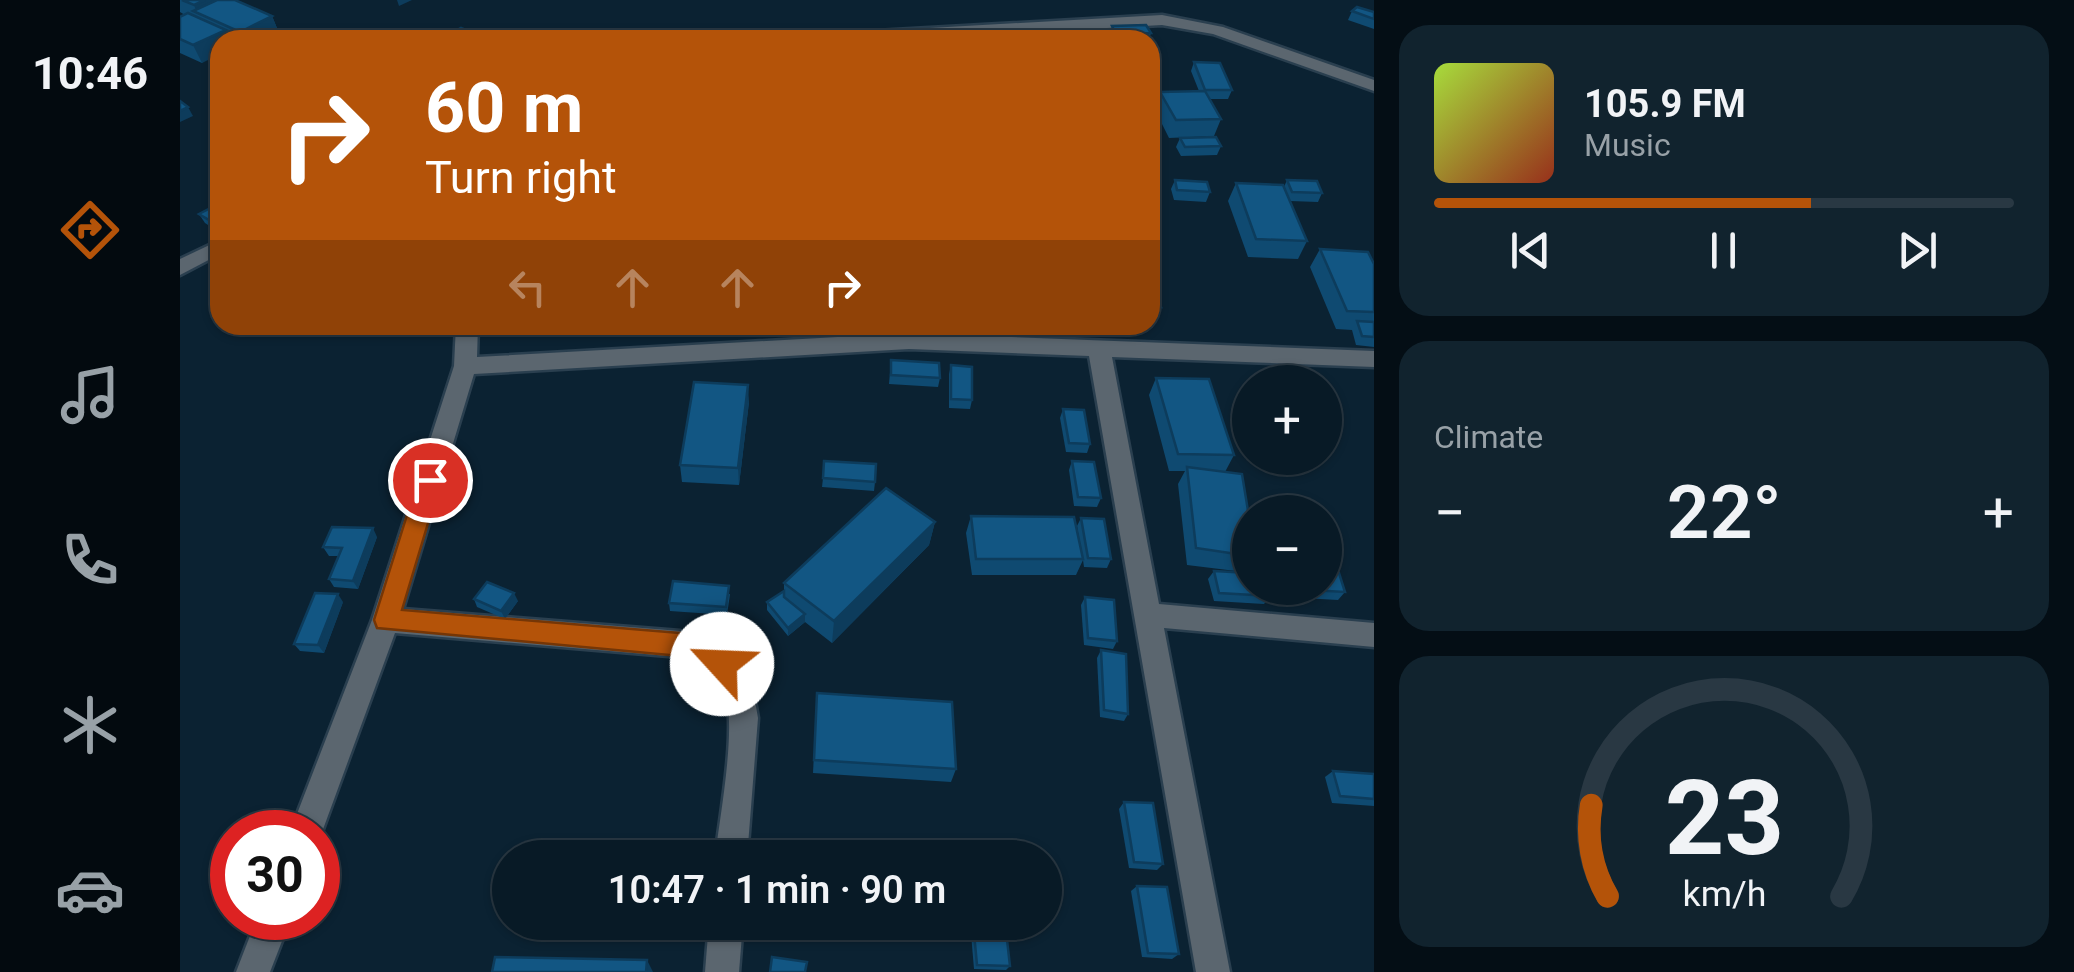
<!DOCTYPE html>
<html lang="en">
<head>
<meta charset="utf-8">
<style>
  body { margin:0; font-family:Roboto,sans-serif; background:#11232e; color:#f1f3f6; height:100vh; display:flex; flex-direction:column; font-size:38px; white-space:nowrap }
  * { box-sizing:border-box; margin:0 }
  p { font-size:32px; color:#98a1a7 }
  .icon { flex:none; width:55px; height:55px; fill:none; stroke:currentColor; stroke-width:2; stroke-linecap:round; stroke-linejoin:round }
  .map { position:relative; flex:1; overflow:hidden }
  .sheet { display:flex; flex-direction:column; gap:25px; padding:25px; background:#040e15; width:700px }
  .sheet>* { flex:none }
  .guide { position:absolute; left:30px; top:30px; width:950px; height:305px; border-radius:30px; box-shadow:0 2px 8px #0004,0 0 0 2px #293843; background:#b45309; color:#fff; overflow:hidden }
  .buttons { position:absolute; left:1052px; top:365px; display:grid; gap:20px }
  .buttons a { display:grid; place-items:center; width:110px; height:110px; border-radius:50%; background:#081a26; box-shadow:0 2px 8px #0004,0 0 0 2px #293843; font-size:50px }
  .speed { position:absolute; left:30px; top:810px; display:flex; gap:20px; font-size:50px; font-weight:700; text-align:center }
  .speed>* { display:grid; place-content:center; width:130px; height:130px; border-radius:50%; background:#081a26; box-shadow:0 2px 8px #0004,0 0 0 2px #293843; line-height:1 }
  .speed .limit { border:15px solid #d22; background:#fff; color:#111 }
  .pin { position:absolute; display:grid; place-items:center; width:85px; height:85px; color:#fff; margin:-42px; border:5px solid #fff; border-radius:50%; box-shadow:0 2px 10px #0007 }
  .me { position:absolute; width:110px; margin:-55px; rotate:295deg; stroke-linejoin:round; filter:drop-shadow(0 0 8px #0008) }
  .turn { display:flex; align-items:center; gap:35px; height:210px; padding:0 50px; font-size:45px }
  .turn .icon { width:130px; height:130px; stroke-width:2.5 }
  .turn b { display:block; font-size:70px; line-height:85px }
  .lanes { display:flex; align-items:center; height:95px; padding:0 50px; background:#0003; justify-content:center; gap:50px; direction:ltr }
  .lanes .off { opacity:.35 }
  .big { font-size:75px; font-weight:600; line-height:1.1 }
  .sheet .card { flex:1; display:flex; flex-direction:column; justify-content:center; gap:15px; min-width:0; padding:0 35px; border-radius:30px; background:#11232e }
  .sheet .dial { align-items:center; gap:0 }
  .dial svg { height:260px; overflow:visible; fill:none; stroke:#293843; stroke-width:7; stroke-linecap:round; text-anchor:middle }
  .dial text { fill:#f1f3f6; stroke:none }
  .song { display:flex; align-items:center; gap:30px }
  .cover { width:120px; height:120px; border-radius:15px; background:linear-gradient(135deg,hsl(80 70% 55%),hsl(10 70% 35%)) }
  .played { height:10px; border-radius:5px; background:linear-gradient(90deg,#b45309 65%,#293843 65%) }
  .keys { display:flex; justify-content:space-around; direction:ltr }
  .heat { display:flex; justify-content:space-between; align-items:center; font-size:55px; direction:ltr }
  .trip { position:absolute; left:312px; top:840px; width:570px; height:100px; border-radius:50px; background:#081a26; box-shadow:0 2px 8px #0004,0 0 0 2px #293843; font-weight:600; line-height:100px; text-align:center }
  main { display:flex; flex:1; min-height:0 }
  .tab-bar { display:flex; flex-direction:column; width:180px; justify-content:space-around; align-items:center; background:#030a0f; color:#98a1a7 }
  .tab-bar .icon { width:70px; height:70px }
  .tab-bar .on { color:#b45309 }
  .tab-bar b { font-size:45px; color:#f1f3f6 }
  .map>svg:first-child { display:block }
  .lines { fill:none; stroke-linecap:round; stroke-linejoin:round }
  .street-casing { stroke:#2a3f4f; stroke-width:5 }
  .street { fill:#5b666f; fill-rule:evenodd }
  .wall { fill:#0f4a71 }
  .shaded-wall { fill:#0d3c5c }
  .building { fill:#125683; stroke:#0d3c5c; stroke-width:2.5 }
  .route { fill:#b45309; stroke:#753606; stroke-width:2.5 }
</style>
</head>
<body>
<main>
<nav class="tab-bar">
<b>10:46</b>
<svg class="icon on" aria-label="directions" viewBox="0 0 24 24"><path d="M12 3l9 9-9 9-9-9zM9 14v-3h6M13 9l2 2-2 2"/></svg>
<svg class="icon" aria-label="music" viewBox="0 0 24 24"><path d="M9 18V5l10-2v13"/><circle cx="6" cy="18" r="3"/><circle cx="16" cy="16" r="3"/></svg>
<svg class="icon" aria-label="phone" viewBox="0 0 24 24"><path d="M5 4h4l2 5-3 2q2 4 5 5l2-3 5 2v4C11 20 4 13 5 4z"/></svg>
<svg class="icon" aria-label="climate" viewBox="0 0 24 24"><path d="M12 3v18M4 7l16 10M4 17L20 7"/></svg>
<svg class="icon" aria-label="car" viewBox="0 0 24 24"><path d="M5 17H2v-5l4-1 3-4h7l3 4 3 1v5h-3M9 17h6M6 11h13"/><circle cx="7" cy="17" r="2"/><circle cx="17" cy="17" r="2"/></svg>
</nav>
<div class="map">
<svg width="1194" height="972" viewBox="0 0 1194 972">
  <rect width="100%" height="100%" fill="#0b2232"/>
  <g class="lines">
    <defs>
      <g id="street">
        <polygon points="982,15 1043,27 1194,80 1194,91 1033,34 982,25 710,40 617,40 625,35"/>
        <polygon points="40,240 40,254 0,275 0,259"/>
        <path d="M276,325H298L297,357L729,333L1194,351V367L932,357L979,604L1194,623V647L984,628L1050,972H1016L909,356L729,349L294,374L223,609L500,631L550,654L572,684L578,718L567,858H535C539,820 559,719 543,688C535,672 516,662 500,657L215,633L138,843V832H110L192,620L274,366Z"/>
        <polygon points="77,918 111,918 90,972 56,972"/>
        <polygon points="529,922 563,922 559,972 525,972"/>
      </g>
    </defs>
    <!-- street casing -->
    <use href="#street" class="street-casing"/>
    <!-- street -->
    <use href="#street" class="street"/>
  </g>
  <!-- wall -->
  <g class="wall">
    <polygon points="0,0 55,0 92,16 99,33 85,40 40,40 22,63 0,53 0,17 5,15 0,12"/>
    <polygon points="1172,11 1194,12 1194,29 1168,20"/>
    <polygon points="932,26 971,33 969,40 932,40 929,35"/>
    <polygon points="1014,62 1052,90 1048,99 1030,99 1041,119 1034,136 989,138 975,110 980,92 1019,91 1011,71"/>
    <polygon points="1000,138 1041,146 1037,155 1001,156 996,147"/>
    <polygon points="970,177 978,189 975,198 970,198"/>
    <polygon points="995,180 1030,192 1026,202 994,200 991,189"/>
    <polygon points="1107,180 1142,193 1138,202 1110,201 1127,241 1118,259 1068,257 1048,201 1056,183 1104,187"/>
    <polygon points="40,203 40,226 34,229 25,223 19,214"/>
    <polygon points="1140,249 1194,264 1194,347 1176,345 1172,330 1156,329 1130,267"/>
    <polygon points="970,292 981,307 977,316 974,316 976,319 972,328 954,328 953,325 970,325"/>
    <polygon points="424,325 521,325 520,327"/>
    <polygon points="711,360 760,378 758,387 709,384"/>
    <polygon points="771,365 792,400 790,409 769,408 769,374"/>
    <polygon points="976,378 1054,455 1045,472 1070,523 1070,564 1064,572 1007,565 998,484 1005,471 989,471 969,395"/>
    <polygon points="569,402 559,485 502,482 500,465"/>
    <polygon points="883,409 910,444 907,453 886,452 880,418"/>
    <polygon points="892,461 921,498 917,507 894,506 889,470"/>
    <polygon points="643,478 695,482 694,491 642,487"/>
    <polygon points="791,516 902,556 897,526 901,518 931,559 927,568 904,567 903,560 896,575 792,575 786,533"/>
    <polygon points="755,522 749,545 652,643 625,622 608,636 587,610 587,602 604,591 604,583"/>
    <polygon points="197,537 178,589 154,587 149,579 158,556 149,556 143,547"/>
    <polygon points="1034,571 1090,596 1084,604 1034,601 1028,579"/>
    <polygon points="1102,588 1145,588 1165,592 1158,600 1104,597"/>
    <polygon points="550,594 547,615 490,611 489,603"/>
    <polygon points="905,597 937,641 933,649 904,645 901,605"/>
    <polygon points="294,599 338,601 325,619 297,607"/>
    <polygon points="163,602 144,653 120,651 114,644"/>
    <polygon points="921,650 948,714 944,721 920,717 917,658"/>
    <polygon points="637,693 776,769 771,782 633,773"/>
    <polygon points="1153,771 1194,774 1194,806 1152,803 1145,777"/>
    <polygon points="944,802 983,864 977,870 949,868 939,809"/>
    <polygon points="957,886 999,954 992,959 962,957 951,891"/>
    <polygon points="790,922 825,922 830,966 826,970 794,969"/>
  </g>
  <!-- shaded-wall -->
  <g class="shaded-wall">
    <polygon points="25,0 42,0 17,13 14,5"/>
    <polygon points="217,0 232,0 219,6"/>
    <polygon points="92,16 99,33 85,40 63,40 60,32"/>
    <polygon points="46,30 50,40 40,40 40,54 22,63 13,45"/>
    <polygon points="8,107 13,116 0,122 0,111"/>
    <polygon points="40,214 40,226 34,229 29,220"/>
    <polygon points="568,385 569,402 559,485 558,468"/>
    <polygon points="755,522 749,545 652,643 654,621"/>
    <polygon points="193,528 197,537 178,589 173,581"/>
    <polygon points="334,593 338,601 325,619 321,611"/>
    <polygon points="158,594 163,602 144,653 138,645"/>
    <polygon points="625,614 625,622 608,636 608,628"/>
    <polygon points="467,960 473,972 466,972"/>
  </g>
  <!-- building -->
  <g class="building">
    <polygon points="2,0 25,0 14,5"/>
    <polygon points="37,0 55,0 92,16 60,32 13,11"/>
    <polygon points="1177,7 1194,12 1194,19 1172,11"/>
    <polygon points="8,13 46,30 13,45 0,39 0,17"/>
    <polygon points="966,25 971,33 936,34 932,26"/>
    <polygon points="281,28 296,34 286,40 259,40"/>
    <polygon points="695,31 698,40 662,40 660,33"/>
    <polygon points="748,38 749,40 719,39"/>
    <polygon points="1014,62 1040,63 1052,90 1025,90"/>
    <polygon points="1025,91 1041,119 996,120 980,92"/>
    <polygon points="0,101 8,107 0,111"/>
    <polygon points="1036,137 1041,146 1005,147 1000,138"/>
    <polygon points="970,177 974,177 978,189 970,188"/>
    <polygon points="995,180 1027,182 1030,192 997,190"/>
    <polygon points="1107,180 1137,181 1142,193 1112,192"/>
    <polygon points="1056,183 1103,185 1127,241 1076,239"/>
    <polygon points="40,203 40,214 29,220 19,214"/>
    <polygon points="1140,249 1188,252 1194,264 1194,312 1167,311"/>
    <polygon points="970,292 976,293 981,307 972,306 976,319 970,319"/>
    <polygon points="1177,321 1194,322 1194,337 1182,336"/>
    <polygon points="711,360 759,363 760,378 711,375"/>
    <polygon points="771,365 792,367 792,400 771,399"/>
    <polygon points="976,378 1029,379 1054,455 998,454"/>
    <polygon points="514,382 568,385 558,468 500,465"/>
    <polygon points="883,409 904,410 910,444 889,443"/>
    <polygon points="644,461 696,464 695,482 643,478"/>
    <polygon points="892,461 914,462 921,498 898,497"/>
    <polygon points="1007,467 1062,474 1070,523 1070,556 1016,548"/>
    <polygon points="706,488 755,522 654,621 604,583"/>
    <polygon points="791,516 894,517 903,559 796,559"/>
    <polygon points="901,518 924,519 931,559 908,558"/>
    <polygon points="152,527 193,528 173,581 149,579 162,548 143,547"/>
    <polygon points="1034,571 1070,573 1070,588 1088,588 1090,596 1039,593"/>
    <polygon points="1145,572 1159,573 1165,592 1111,589 1110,588 1145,588"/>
    <polygon points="493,581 549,586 546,607 489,603"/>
    <polygon points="307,582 334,593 321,611 294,599"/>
    <polygon points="604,591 604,597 625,614 608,628 587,602"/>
    <polygon points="135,593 158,594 138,645 114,644"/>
    <polygon points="905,597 934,600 937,641 908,638"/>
    <polygon points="921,650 946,654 948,714 924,710"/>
    <polygon points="637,693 772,702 776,769 634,760"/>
    <polygon points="1153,771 1194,774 1194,799 1160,796"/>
    <polygon points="944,802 973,803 983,864 954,862"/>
    <polygon points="957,886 987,887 999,954 968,953"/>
    <polygon points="793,922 825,922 830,966 797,965"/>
    <polygon points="315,957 467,960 466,972 312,972"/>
    <polygon points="592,957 627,962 625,972 590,972"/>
  </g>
  <!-- route -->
  <path class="route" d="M250,471L261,480L222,610L500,633C520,638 545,644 555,664L551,673L542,676L500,656L197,628L194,620L238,480Z"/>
</svg>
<div class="buttons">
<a>+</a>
<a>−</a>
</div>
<div class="speed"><div class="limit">30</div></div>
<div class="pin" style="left:250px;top:480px;background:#d93025"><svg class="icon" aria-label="arrive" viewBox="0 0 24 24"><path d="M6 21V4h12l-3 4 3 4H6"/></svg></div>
<svg class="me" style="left:542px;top:664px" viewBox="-20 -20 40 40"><circle r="19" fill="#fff"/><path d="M0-13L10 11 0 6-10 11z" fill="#b45309"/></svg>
<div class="trip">10:47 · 1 min · 90 m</div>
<div class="guide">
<div class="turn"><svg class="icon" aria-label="right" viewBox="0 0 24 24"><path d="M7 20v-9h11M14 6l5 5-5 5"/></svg><div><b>60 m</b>Turn right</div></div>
<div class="lanes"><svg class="icon off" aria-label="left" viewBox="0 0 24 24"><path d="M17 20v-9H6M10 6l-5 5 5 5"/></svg><svg class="icon off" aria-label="ahead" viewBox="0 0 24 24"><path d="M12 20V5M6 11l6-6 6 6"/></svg><svg class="icon off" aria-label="ahead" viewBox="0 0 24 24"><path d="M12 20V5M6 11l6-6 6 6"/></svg><svg class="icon" aria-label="right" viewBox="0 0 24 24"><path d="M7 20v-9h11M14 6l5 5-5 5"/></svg></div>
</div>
</div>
<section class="sheet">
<div class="card">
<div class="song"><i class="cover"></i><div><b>105.9 FM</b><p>Music</p></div></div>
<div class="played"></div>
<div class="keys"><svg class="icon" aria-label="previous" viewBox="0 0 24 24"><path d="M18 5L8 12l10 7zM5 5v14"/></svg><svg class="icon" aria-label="pause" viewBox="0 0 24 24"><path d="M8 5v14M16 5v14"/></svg><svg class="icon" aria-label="next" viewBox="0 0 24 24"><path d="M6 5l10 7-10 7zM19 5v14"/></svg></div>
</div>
<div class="card"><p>Climate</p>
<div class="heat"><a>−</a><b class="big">22°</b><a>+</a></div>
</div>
<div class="card dial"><svg viewBox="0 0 100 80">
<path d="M14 69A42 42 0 1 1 86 69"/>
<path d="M14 69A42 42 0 0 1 9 41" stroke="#b45309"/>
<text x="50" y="56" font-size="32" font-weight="700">23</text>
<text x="50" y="72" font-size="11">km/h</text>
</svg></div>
</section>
</main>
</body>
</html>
